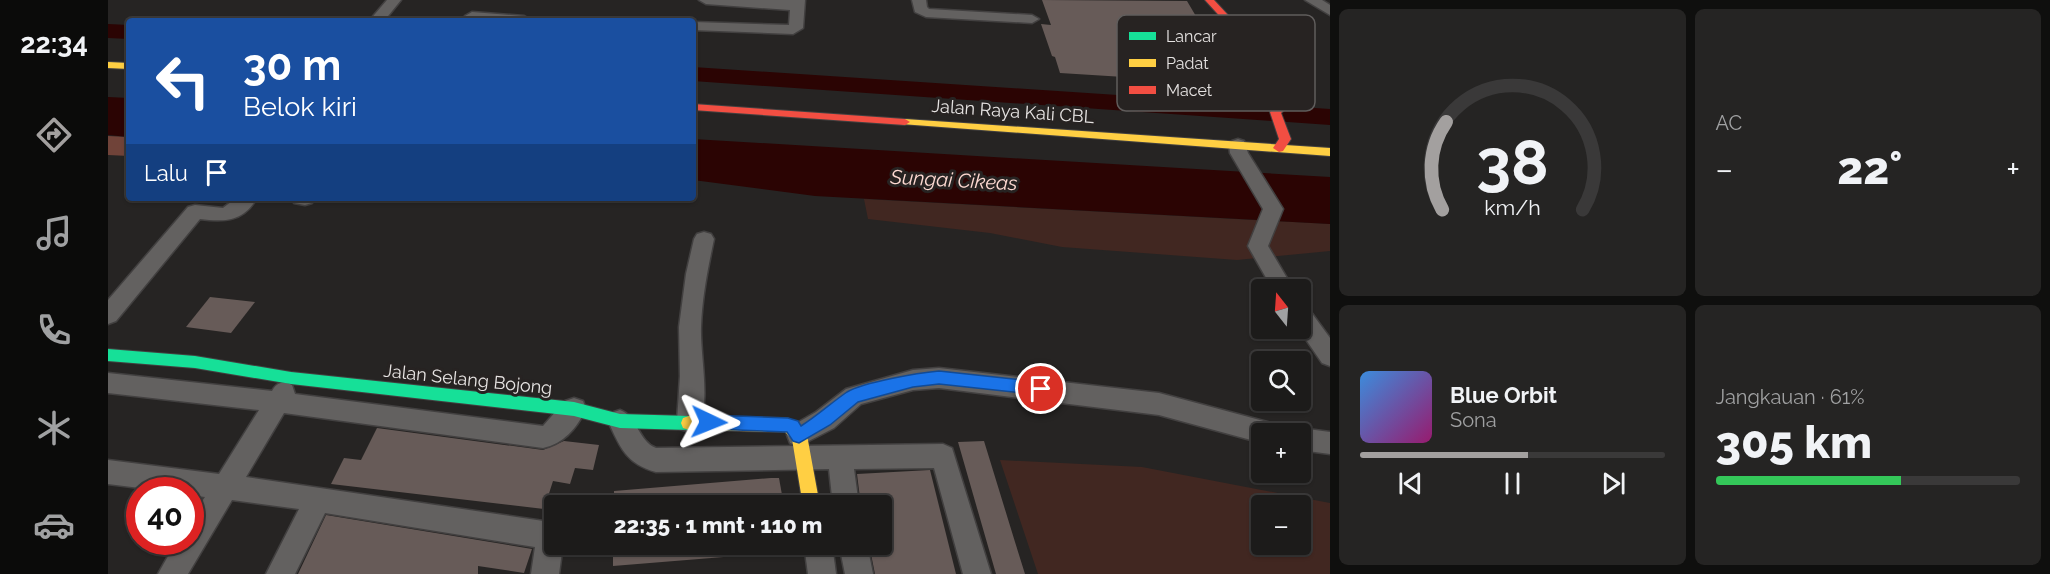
<!DOCTYPE html>
<html lang="id">
<head>
<meta charset="utf-8">
<style>
  body { margin:0; font-family:Raleway,sans-serif; background:#252423; color:#f1f3f6; height:100vh; display:flex; flex-direction:column; font-size:22px; white-space:nowrap }
  * { box-sizing:border-box; margin:0 }
  p { font-size:20px; color:#a0a1a2 }
  .icon { flex:none; width:33px; height:33px; fill:none; stroke:currentColor; stroke-width:2; stroke-linecap:round; stroke-linejoin:round }
  .map { position:relative; flex:1; overflow:hidden }
  .side { display:flex; flex-direction:column; gap:9px; padding:9px; background:#0f0f0e; width:720px }
  .side>* { flex:none }
  .hud { position:absolute; left:18px; top:18px; width:570px; height:183px; border-radius:6px; box-shadow:0 2px 4px #0004,0 0 0 2px #3a3939; background:#1a4fa0; color:#fff; overflow:hidden }
  .needle { width:39px; rotate:343deg }
  .fabs { position:absolute; left:1143px; top:279px; display:grid; gap:12px }
  .fabs a { display:grid; place-items:center; width:60px; height:60px; border-radius:6px; background:#1c1b1a; box-shadow:0 2px 4px #0004,0 0 0 2px #3a3939; font-size:30px }
  .speed { position:absolute; left:18px; top:477px; display:flex; gap:12px; font-size:30px; font-weight:700; text-align:center }
  .speed>* { display:grid; place-content:center; width:78px; height:78px; border-radius:50%; background:#1c1b1a; box-shadow:0 2px 4px #0004,0 0 0 2px #3a3939; line-height:1 }
  .speed .limit { border:9px solid #d22; background:#fff; color:#111 }
  .pin { position:absolute; display:grid; place-items:center; width:51px; height:51px; color:#fff; margin:-26px; border:3px solid #fff; border-radius:50%; box-shadow:0 2px 6px #0007 }
  .me { position:absolute; width:66px; margin:-33px; rotate:92deg; stroke-linejoin:round; filter:drop-shadow(0 0 4px #0008) }
  .turn { display:flex; align-items:center; gap:21px; height:126px; padding:0 18px; font-size:27px }
  .turn .icon { width:78px; height:78px; stroke-width:2.5 }
  .turn b { display:block; font-size:42px; line-height:51px }
  .then { display:flex; align-items:center; height:57px; padding:0 18px; background:#0003; gap:12px; font-size:22px }
  .big { font-size:45px; font-weight:800; line-height:1.1 }
  .side .card { flex:1; display:flex; flex-direction:column; justify-content:center; gap:9px; min-width:0; padding:0 21px; border-radius:9px; background:#252423 }
  .side .dial { align-items:center; gap:0 }
  .dial svg { height:156px; overflow:visible; fill:none; stroke:#3a3939; stroke-width:7; stroke-linecap:round; text-anchor:middle }
  .dial text { fill:#f1f3f6; stroke:none }
  .song { display:flex; align-items:center; gap:18px }
  .cover { width:72px; height:72px; border-radius:9px; background:linear-gradient(135deg,hsl(210 70% 55%),hsl(320 70% 35%)) }
  .played { height:6px; border-radius:3px; background:linear-gradient(90deg,#a3a09f 55%,#3a3939 55%) }
  .keys { display:flex; justify-content:space-around; direction:ltr }
  .heat { display:flex; justify-content:space-between; align-items:center; font-size:33px; direction:ltr }
  .charge { height:9px; border-radius:4px; background:linear-gradient(90deg,#34c759 61%,#3a3939 0) }
  .side .tiles { flex:1; display:grid; gap:9px; grid-template-columns:repeat(2,1fr) }
  .trip { position:absolute; left:436px; top:495px; width:348px; height:60px; border-radius:6px; background:#1c1b1a; box-shadow:0 2px 4px #0004,0 0 0 2px #3a3939; font-weight:800; line-height:60px; text-align:center }
  main { display:flex; flex:1; min-height:0 }
  .menu { display:flex; flex-direction:column; width:108px; justify-content:space-around; align-items:center; background:#0b0b0a; color:#a0a1a2 }
  .menu .icon { width:42px; height:42px }
  .menu .active { color:#a3a09f }
  .menu b { font-size:27px; color:#f1f3f6 }
  .map>svg:first-child { display:block }
  .green { fill:#412721; fill-rule:evenodd }
  .forest { fill:#704339 }
  .water { fill:#2b0403 }
  .lines { fill:none; stroke-linecap:round; stroke-linejoin:round }
  .river { fill:#2b0403; fill-rule:evenodd }
  .building { fill:#675b58 }
  .street-casing { stroke:#424040; stroke-width:3 }
  .fast-casing { stroke:#424040; stroke-width:2 }
  .slow-casing { stroke:#424040; stroke-width:2 }
  .jam-casing { stroke:#424040; stroke-width:2 }
  .street { fill:#636160; fill-rule:evenodd }
  .fast { fill:#16e098; fill-rule:evenodd }
  .slow { fill:#ffcf43; fill-rule:evenodd }
  .jam { fill:#f24e42; fill-rule:evenodd }
  .route { fill:#1a73e8; stroke:#114b97; stroke-width:1.5 }
  .labels { text-anchor:middle; dominant-baseline:central; stroke-width:6; stroke-linejoin:round; paint-order:stroke }
  .street-label { font-size:18px; fill:#e6e3e2; stroke:#272322 }
  .water-label { font-size:20px; font-style:italic; fill:#fedad2; stroke:#272322 }
  .key { fill:#272322; stroke:#605d5c; stroke-width:1.5 }
  .key-label { font-size:16px; fill:#e6e3e2 }
</style>
</head>
<body>
<main>
<nav class="menu">
<b>22:34</b>
<svg class="icon active" aria-label="directions" viewBox="0 0 24 24"><path d="M12 3l9 9-9 9-9-9zM9 14v-3h6M13 9l2 2-2 2"/></svg>
<svg class="icon" aria-label="music" viewBox="0 0 24 24"><path d="M9 18V5l10-2v13"/><circle cx="6" cy="18" r="3"/><circle cx="16" cy="16" r="3"/></svg>
<svg class="icon" aria-label="phone" viewBox="0 0 24 24"><path d="M5 4h4l2 5-3 2q2 4 5 5l2-3 5 2v4C11 20 4 13 5 4z"/></svg>
<svg class="icon" aria-label="climate" viewBox="0 0 24 24"><path d="M12 3v18M4 7l16 10M4 17L20 7"/></svg>
<svg class="icon" aria-label="car" viewBox="0 0 24 24"><path d="M5 17H2v-5l4-1 3-4h7l3 4 3 1v5h-3M9 17h6M6 11h13"/><circle cx="7" cy="17" r="2"/><circle cx="17" cy="17" r="2"/></svg>
</nav>
<div class="map">
<svg width="1222" height="574" viewBox="0 0 1222 574">
  <rect width="100%" height="100%" fill="#262423"/>
  <!-- green -->
  <g class="green">
    <polygon points="756,199 1222,224 1222,251 1129,260 954,247 882,233 760,219"/>
    <path d="M892,460L1034,467L1222,503V574H930ZM1154,506H1192V544H1154Z"/>
  </g>
  <!-- forest -->
  <polygon class="forest" points="0,136 21,137 21,156 0,155"/>
  <!-- water -->
  <g class="water">
    <polygon points="0,97 21,98 21,137 0,135"/>
    <polygon points="585,139 1222,177 1222,224 707,196 585,180"/>
  </g>
  <g class="lines">
    <!-- river -->
    <g class="river">
      <polygon points="0,24 21,25 21,39 0,38"/>
      <polygon points="585,67 1222,109 1222,125 585,81"/>
    </g>
  </g>
  <!-- building -->
  <g class="building">
    <polygon points="934,0 1079,1 1128,84 952,73 947,57 944,56 933,24 943,25"/>
    <polygon points="102,297 147,302 123,333 78,327"/>
    <polygon points="269,428 435,450 456,441 491,445 485,470 467,468 462,484 445,481 436,509 223,484 236,458 253,460"/>
    <polygon points="876,441 907,542 917,574 888,574 850,442"/>
    <polygon points="822,470 848,574 767,574 761,544 774,544 774,506 753,506 749,474"/>
    <polygon points="663,478 671,478 676,506 506,506 506,491"/>
    <polygon points="218,515 424,549 416,573 370,566 370,574 190,574"/>
    <polygon points="505,544 627,544 628,556 505,566"/>
  </g>
  <g class="lines">
    <defs>
      <g id="street">
        <polygon points="279,0 293,0 276,21 261,21"/>
        <polygon points="591,0 697,0 695,28 685,34 585,30 585,22 681,25 682,10 598,4"/>
        <polygon points="804,0 818,0 819,7 821,9 924,15 931,19 924,23 818,17 807,12"/>
        <polygon points="1197,0 1214,0 1222,5 1222,15"/>
        <polygon points="364,12 416,16 423,20 359,19 357,16"/>
        <polygon points="1130,139 1136,141 1140,153 1175,209 1160,246 1186,290 1165,290 1140,246 1155,209 1122,153 1121,145 1124,141"/>
        <path d="M128,198H149C135,222 116,222 92,219L8,321L0,324V300L80,207L87,205L115,208Z"/>
        <polygon points="184,198 206,198 204,203 197,205 186,203"/>
        <path d="M596,232L603,234L606,239C600,268 594,297 593,327C592,357 603,401 590,429L581,432L572,429L569,421L572,376L571,327L578,274L586,239L589,234Z"/>
        <polygon points="1192,305 1200,308 1222,338 1222,366 1214,363 1190,328 1192,328"/>
        <path d="M831,368L1051,393L1163,423L1172,426L1175,434H1154V443L1051,415L831,388L805,390L753,404L726,428L691,446L835,444L844,448L883,574H855L826,468L746,469L751,506H725L721,469L548,472C518,464 512,447 500,421L503,413L512,410C530,417 530,441 548,448L691,446L682,443L679,435L682,427L708,412L738,389L805,370Z"/>
        <path d="M0,373L164,391C169,382 175,381 184,385L187,394L435,426L457,401L466,398L475,401L478,409C469,428 455,444 435,448L176,413L138,477L442,522L447,524V544H455L451,574H423L427,547L217,513L187,574H158L191,509L124,500L80,574H50L68,542H82V519L97,497L82,495V490H48L0,484V460L111,474L151,410L0,393Z"/>
        <polygon points="1192,428 1222,432 1222,454 1192,450 1192,434 1182,434"/>
        <polygon points="696,544 724,544 728,574 700,574"/>
        <polygon points="731,544 759,544 765,574 737,574"/>
      </g>
      <polygon id="fast" points="0,349 87,356 183,372 466,402 512,414 581,416 587,418 589,423 587,428 581,430 512,428 466,416 183,384 87,368 0,361"/>
      <g id="slow">
        <polygon points="0,62 21,63 21,69 0,68"/>
        <polygon points="797,119 1222,148 1222,156 793,124 793,120"/>
        <polygon points="581,416 680,418 697,430 699,435 712,506 695,506 684,439 677,432 581,430 575,428 573,423 575,418"/>
      </g>
      <g id="jam">
        <polygon points="1097,0 1106,0 1176,75 1189,98 1173,113 1183,139 1175,151 1171,152 1165,148 1171,139 1162,112 1178,97 1168,78"/>
        <polygon points="585,104 797,119 802,122 797,125 585,110"/>
      </g>
    </defs>
    <!-- street casing -->
    <use href="#street" class="street-casing"/>
    <!-- fast casing -->
    <use href="#fast" class="fast-casing"/>
    <!-- slow casing -->
    <use href="#slow" class="slow-casing"/>
    <!-- jam casing -->
    <use href="#jam" class="jam-casing"/>
    <!-- street -->
    <use href="#street" class="street"/>
    <!-- fast -->
    <use href="#fast" class="fast"/>
    <!-- slow -->
    <use href="#slow" class="slow"/>
    <!-- jam -->
    <use href="#jam" class="jam"/>
  </g>
  <!-- route -->
  <path class="route" d="M831,371L933,382L939,384L941,389L939,393L933,395L831,384L805,387L750,402L722,425L691,443L685,441L679,432L601,429L595,427L593,422L595,417L601,415L680,418L690,421L693,426C709,416 723,403 739,392C756,382 810,373 831,371Z"/>
  <g class="labels">
    <!-- street labels -->
    <g class="street-label">
      <text transform="translate(905 111) rotate(4)">Jalan Raya Kali CBL</text>
      <text transform="translate(360 379) rotate(6)">Jalan Selang Bojong</text>
    </g>
    <!-- water labels -->
    <g class="water-label">
      <text transform="translate(846 180) rotate(3)">Sungai Cikeas</text>
    </g>
  </g>
  <!-- legend -->
  <rect x="1009" y="15" width="198" height="96" rx="9" class="key"/>
  <rect x="1021" y="32" width="27" height="8" fill="#16e098"/>
  <rect x="1021" y="59" width="27" height="8" fill="#ffcf43"/>
  <rect x="1021" y="86" width="27" height="8" fill="#f24e42"/>
  <g class="key-label">
    <text x="1058" y="42">Lancar</text>
    <text x="1058" y="69">Padat</text>
    <text x="1058" y="96">Macet</text>
  </g>
</svg>
<div class="fabs">
<a><svg class="needle" viewBox="-14 -14 28 28"><path d="M0-13l5 13h-10z" fill="#e53935"/><path d="M0 13l5-13h-10z" fill="#a0a1a2"/></svg></a>
<a><svg class="icon" aria-label="search" viewBox="0 0 24 24"><circle cx="10" cy="10" r="6"/><path d="M15 15l6 6"/></svg></a>
<a>+</a>
<a>−</a>
</div>
<div class="speed"><div class="limit">40</div></div>
<div class="pin" style="left:933px;top:389px;background:#d93025"><svg class="icon" aria-label="arrive" viewBox="0 0 24 24"><path d="M6 21V4h12l-3 4 3 4H6"/></svg></div>
<svg class="me" style="left:601px;top:422px" viewBox="-20 -20 40 40"><path d="M0-17L14 15 0 8-14 15z" fill="#1a73e8" stroke="#fff" stroke-width="4"/></svg>
<div class="trip">22:35 · 1 mnt · 110 m</div>
<div class="hud">
<div class="turn"><svg class="icon" aria-label="left" viewBox="0 0 24 24"><path d="M17 20v-9H6M10 6l-5 5 5 5"/></svg><div><b>30 m</b>Belok kiri</div></div>
<div class="then">Lalu<svg class="icon" aria-label="arrive" viewBox="0 0 24 24"><path d="M6 21V4h12l-3 4 3 4H6"/></svg></div>
</div>
</div>
<section class="side">
<div class="tiles">
<div class="card dial"><svg viewBox="0 0 100 80">
<path d="M14 69A42 42 0 1 1 86 69"/>
<path d="M14 69A42 42 0 0 1 16 24" stroke="#a3a09f"/>
<text x="50" y="56" font-size="32" font-weight="700">38</text>
<text x="50" y="72" font-size="11">km/h</text>
</svg></div>
<div class="card"><p>AC</p>
<div class="heat"><a>−</a><b class="big">22°</b><a>+</a></div>
</div>
<div class="card">
<div class="song"><i class="cover"></i><div><b>Blue Orbit</b><p>Sona</p></div></div>
<div class="played"></div>
<div class="keys"><svg class="icon" aria-label="previous" viewBox="0 0 24 24"><path d="M18 5L8 12l10 7zM5 5v14"/></svg><svg class="icon" aria-label="pause" viewBox="0 0 24 24"><path d="M8 5v14M16 5v14"/></svg><svg class="icon" aria-label="next" viewBox="0 0 24 24"><path d="M6 5l10 7-10 7zM19 5v14"/></svg></div>
</div>
<div class="card"><p>Jangkauan · 61%</p><b class="big">305 km</b><div class="charge"></div></div>
</div>
</section>
</main>
</body>
</html>
